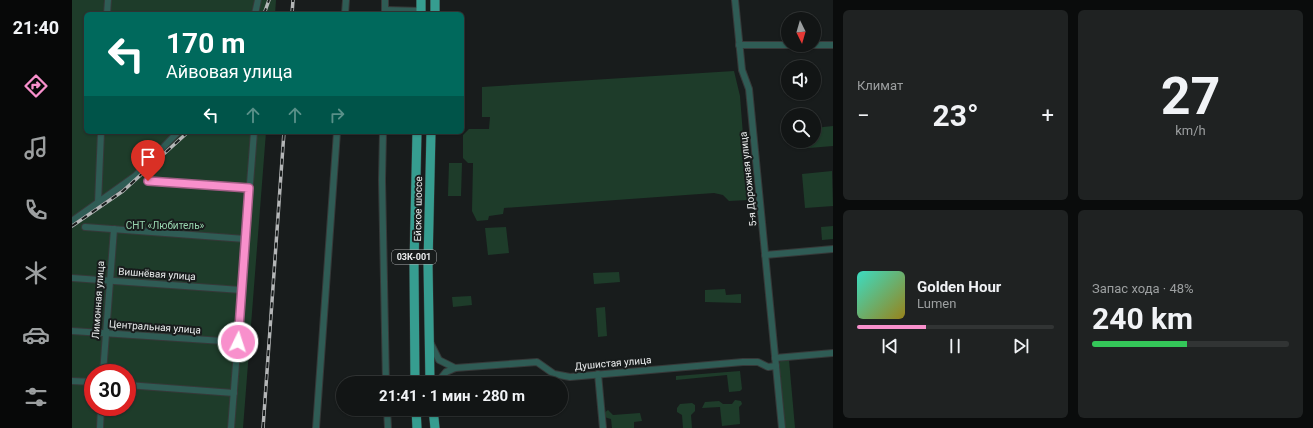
<!DOCTYPE html>
<html lang="ru">
<head>
<meta charset="utf-8">
<style>
  body { margin:0; font-family:Roboto,sans-serif; background:#1f2222; color:#f1f3f6; height:100vh; display:flex; flex-direction:column; font-size:15px; white-space:nowrap }
  * { box-sizing:border-box; margin:0 }
  p { font-size:13px; color:#9c9fa0 }
  .icon { flex:none; width:22px; height:22px; fill:none; stroke:currentColor; stroke-width:2; stroke-linecap:round; stroke-linejoin:round }
  .map { position:relative; flex:1; overflow:hidden }
  .panel { display:flex; flex-direction:column; gap:10px; padding:10px; background:#0a0c0c; width:480px }
  .panel>* { flex:none }
  .top-card { position:absolute; left:12px; top:12px; width:380px; height:122px; border-radius:6px; box-shadow:0 1px 3px #0004,0 0 0 1px #313434; background:#00695c; color:#fff; overflow:hidden }
  .needle { width:26px; rotate:175deg }
  .fabs { position:absolute; left:709px; top:12px; display:grid; gap:8px }
  .fabs a { display:grid; place-items:center; width:40px; height:40px; border-radius:50%; background:#121515; box-shadow:0 1px 3px #0004,0 0 0 1px #313434; font-size:20px }
  .speed { position:absolute; left:12px; top:364px; display:flex; gap:8px; font-size:20px; font-weight:700; text-align:center }
  .speed>* { display:grid; place-content:center; width:52px; height:52px; border-radius:50%; background:#121515; box-shadow:0 1px 3px #0004,0 0 0 1px #313434; line-height:1 }
  .speed .limit { border:6px solid #d22; background:#fff; color:#111 }
  .pin { position:absolute; display:grid; place-items:center; width:34px; height:34px; color:#fff; margin:-41px -17px; border-radius:50% 50% 50% 0; rotate:-45deg; box-shadow:0 0 4px #0007 }
  .pin .icon { rotate:45deg }
  .me { position:absolute; width:44px; margin:-22px; rotate:4deg; stroke-linejoin:round; filter:drop-shadow(0 0 3px #0008) }
  .turn { display:flex; align-items:center; gap:14px; height:84px; padding:0 16px; font-size:18px }
  .turn .icon { width:52px; height:52px; stroke-width:2.5 }
  .turn b { display:block; font-size:28px; line-height:34px }
  .lanes { display:flex; align-items:center; height:38px; padding:0 16px; background:#0003; justify-content:center; gap:20px; direction:ltr }
  .lanes .off { opacity:.35 }
  .big { font-size:30px; font-weight:700; line-height:1.1 }
  .panel .tile { flex:1; display:flex; flex-direction:column; justify-content:center; gap:6px; min-width:0; padding:0 14px; border-radius:6px; background:#1f2222 }
  .panel .dial { align-items:center; gap:0 }
  .dial b { font-size:52px; line-height:1 }
  .song { display:flex; align-items:center; gap:12px }
  .cover { width:48px; height:48px; border-radius:6px; background:linear-gradient(135deg,hsl(170 70% 55%),hsl(50 70% 35%)) }
  .played { height:4px; border-radius:2px; background:linear-gradient(90deg,#f890cc 35%,#313434 35%) }
  .keys { display:flex; justify-content:space-around; direction:ltr }
  .heat { display:flex; justify-content:space-between; align-items:center; font-size:22px; direction:ltr }
  .charge { height:6px; border-radius:3px; background:linear-gradient(90deg,#34c759 48%,#313434 0) }
  .panel .tiles { flex:1; display:grid; gap:10px; grid-template-columns:repeat(2,1fr) }
  .trip { position:absolute; left:264px; top:376px; width:232px; height:40px; border-radius:20px; background:#121515; box-shadow:0 1px 3px #0004,0 0 0 1px #313434; font-weight:700; line-height:40px; text-align:center }
  main { display:flex; flex:1; min-height:0 }
  .tabs { display:flex; flex-direction:column; width:72px; justify-content:space-around; align-items:center; background:#070808; color:#9c9fa0 }
  .tabs .icon { width:28px; height:28px }
  .tabs .on { color:#f890cc }
  .tabs b { font-size:18px; color:#f1f3f6 }
  .map>svg:first-child { display:block }
  .green { fill:#1e3c2a; fill-rule:evenodd }
  .lines { fill:none; stroke-linecap:round; stroke-linejoin:round }
  .street-casing { stroke:#363939; stroke-width:8 }
  .primary-casing { stroke:#363939; stroke-width:10 }
  .street { stroke:#2f5c55; stroke-width:6 }
  .primary { stroke:#369d90; stroke-width:9 }
  .rail-casing { stroke:#b4b6b7; stroke-width:3.5 }
  .rail { stroke:#181c1c; stroke-width:2; stroke-dasharray:6; stroke-linecap:butt }
  .route-casing { stroke:#a15e85; stroke-width:10 }
  .route { stroke:#f890cc; stroke-width:7 }
  .labels { text-anchor:middle; dominant-baseline:central; stroke-width:4; stroke-linejoin:round; paint-order:stroke }
  .shield { fill:#181c1c; stroke:#acaeaf; stroke-width:1 }
  .shield-label { font-size:9px; font-weight:bold; fill:#ebedee }
  .street-label { font-size:10px; fill:#ebedee; stroke:#181c1c }
  .park-label { font-size:10px; fill:#98d5af; stroke:#181c1c }
</style>
</head>
<body>
<main>
<nav class="tabs">
<b>21:40</b>
<svg class="icon on" aria-label="directions" viewBox="0 0 24 24"><path d="M12 3l9 9-9 9-9-9zM9 14v-3h6M13 9l2 2-2 2"/></svg>
<svg class="icon" aria-label="music" viewBox="0 0 24 24"><path d="M9 18V5l10-2v13"/><circle cx="6" cy="18" r="3"/><circle cx="16" cy="16" r="3"/></svg>
<svg class="icon" aria-label="phone" viewBox="0 0 24 24"><path d="M5 4h4l2 5-3 2q2 4 5 5l2-3 5 2v4C11 20 4 13 5 4z"/></svg>
<svg class="icon" aria-label="climate" viewBox="0 0 24 24"><path d="M12 3v18M4 7l16 10M4 17L20 7"/></svg>
<svg class="icon" aria-label="car" viewBox="0 0 24 24"><path d="M5 17H2v-5l4-1 3-4h7l3 4 3 1v5h-3M9 17h6M6 11h13"/><circle cx="7" cy="17" r="2"/><circle cx="17" cy="17" r="2"/></svg>
<svg class="icon" aria-label="filters" viewBox="0 0 24 24"><path d="M4 7h16M4 17h16"/><circle cx="9" cy="7" r="2"/><circle cx="15" cy="17" r="2"/></svg>
</nav>
<div class="map">
<svg width="761" height="428" viewBox="0 0 761 428">
  <rect width="100%" height="100%" fill="#181c1c"/>
  <!-- green -->
  <g class="green">
    <path d="M0,0H204L203,14H14V132H194L171,428H0ZM21,373H55V407H21Z"/>
    <polygon points="662,71 668,96 676,200 657,201 651,195 642,193 432,208 431,214 417,216 416,220 405,221 400,211 401,163 396,163 391,158 391,135 397,129 417,129 418,117 410,117 410,87"/>
    <polygon points="761,126 761,146 725,149 724,141 742,141 742,128"/>
    <polygon points="377,163 390,163 389,196 376,196"/>
    <polygon points="760,171 761,206 733,208 730,174"/>
    <polygon points="761,226 761,239 750,240 749,227"/>
    <polygon points="434,227 437,253 416,255 413,228"/>
    <polygon points="547,272 548,282 522,284 521,273"/>
    <polygon points="653,289 654,295 669,294 669,303 633,302 633,290"/>
    <polygon points="399,296 400,305 381,307 380,297"/>
    <polygon points="533,307 535,336 526,337 524,308"/>
    <polygon points="709,360 717,360 723,428 712,428 707,364"/>
    <polygon points="668,371 670,389 668,391 657,392 655,375 604,380 604,376"/>
    <polygon points="663,400 669,401 670,404 667,407 668,424 650,426 648,407 630,408 633,402 647,401 651,404 660,404"/>
    <polygon points="620,403 623,405 623,411 619,415 620,428 611,428 610,415 605,412 605,408 608,404"/>
    <polygon points="536,410 541,415 568,413 570,421 562,422 562,428 540,428 539,419 532,417 532,413"/>
  </g>
  <g class="lines">
    <defs>
      <g id="street">
        <polyline points="663,0 670,70 677,89 710,428"/>
        <polyline points="313,10 349,11"/>
        <polyline points="35,14 36,0"/>
        <polyline points="183,14 186,0"/>
        <polyline points="273,14 274,0"/>
        <polyline points="313,14 313,0"/>
        <polyline points="667,45 761,45"/>
        <polyline points="311,132 310,180 314,383"/>
        <polyline points="76,181 177,189"/>
        <polyline points="26,203 29,132"/>
        <polyline points="0,221 63,176 106,132"/>
        <polyline points="13,227 173,239"/>
        <polyline points="693,255 761,249"/>
        <polyline points="0,278 169,290"/>
        <polyline points="0,331 166,342"/>
        <polyline points="359,344 367,360 383,368"/>
        <polyline points="703,358 761,353"/>
        <polyline points="31,373 42,229"/>
        <polyline points="526,374 531,428"/>
        <polyline points="0,381 21,382"/>
        <polyline points="365,383 374,372 383,368 465,362 482,374 498,377 671,362 686,362 696,367 704,366"/>
        <polyline points="55,385 162,393"/>
        <polyline points="315,409 316,428"/>
        <polyline points="28,428 29,407"/>
        <polyline points="159,428 182,132"/>
        <polyline points="244,428 265,132"/>
      </g>
      <g id="primary">
        <polyline points="349,14 349,0"/>
        <polyline points="363,14 363,0"/>
        <polyline points="343,383 342,264 345,132"/>
        <polyline points="358,383 356,264 359,132"/>
        <polyline points="344,409 345,428"/>
        <polyline points="361,409 363,428"/>
      </g>
    </defs>
    <!-- street casing -->
    <use href="#street" class="street-casing"/>
    <!-- primary casing -->
    <use href="#primary" class="primary-casing"/>
    <!-- street -->
    <use href="#street" class="street"/>
    <!-- primary -->
    <use href="#primary" class="primary"/>
    <defs>
      <g id="rail">
        <polyline points="192,14 197,0"/>
        <polyline points="220,14 221,0"/>
        <polyline points="0,226 51,191 116,132"/>
        <polyline points="191,428 212,132"/>
      </g>
    </defs>
    <!-- rail casing -->
    <use href="#rail" class="rail-casing"/>
    <!-- rail -->
    <use href="#rail" class="rail"/>
  </g>
  <g class="lines">
    <defs>
      <polyline id="route" points="76,181 177,188 166,342"/>
    </defs>
    <!-- route casing -->
    <use href="#route" class="route-casing"/>
    <!-- route -->
    <use href="#route" class="route"/>
  </g>
  <g class="labels">
    <!-- shield labels -->
    <rect class="shield" x="320" y="250" width="44" height="14" rx="3"/>
    <g class="shield-label">
      <text x="342" y="257">03К-001</text>
    </g>
    <!-- street labels -->
    <g class="street-label">
      <text transform="translate(676 179) rotate(-96)">5-я Дорожная улица</text>
      <text transform="translate(346 209) rotate(-89)">Ейское шоссе</text>
      <text transform="translate(85 274) rotate(4)">Вишнёвая улица</text>
      <text transform="translate(26 300) rotate(-86)">Лимонная улица</text>
      <text transform="translate(83 327) rotate(4)">Центральная улица</text>
      <text transform="translate(541 363) rotate(-5)">Душистая улица</text>
    </g>
    <!-- park labels -->
    <g class="park-label">
      <text x="93" y="225">СНТ «Любитель»</text>
    </g>
  </g>
</svg>
<div class="fabs">
<a><svg class="needle" viewBox="-14 -14 28 28"><path d="M0-13l5 13h-10z" fill="#e53935"/><path d="M0 13l5-13h-10z" fill="#9c9fa0"/></svg></a>
<a><svg class="icon" aria-label="sound" viewBox="0 0 24 24"><path d="M4 9h4l5-4v14l-5-4H4zM17 9q2 3 0 6"/></svg></a>
<a><svg class="icon" aria-label="search" viewBox="0 0 24 24"><circle cx="10" cy="10" r="6"/><path d="M15 15l6 6"/></svg></a>
</div>
<div class="speed"><div class="limit">30</div></div>
<div class="pin" style="left:76px;top:181px;background:#d93025"><svg class="icon" aria-label="arrive" viewBox="0 0 24 24"><path d="M6 21V4h12l-3 4 3 4H6"/></svg></div>
<svg class="me" style="left:166px;top:342px" viewBox="-20 -20 40 40"><circle r="17" fill="#f890cc" stroke="#fff" stroke-width="3"/><path d="M0-11L8 9 0 5-8 9z" fill="#fff"/></svg>
<div class="trip">21:41 · 1 мин · 280 m</div>
<div class="top-card">
<div class="turn"><svg class="icon" aria-label="left" viewBox="0 0 24 24"><path d="M17 20v-9H6M10 6l-5 5 5 5"/></svg><div><b>170 m</b>Айвовая улица</div></div>
<div class="lanes"><svg class="icon" aria-label="left" viewBox="0 0 24 24"><path d="M17 20v-9H6M10 6l-5 5 5 5"/></svg><svg class="icon off" aria-label="ahead" viewBox="0 0 24 24"><path d="M12 20V5M6 11l6-6 6 6"/></svg><svg class="icon off" aria-label="ahead" viewBox="0 0 24 24"><path d="M12 20V5M6 11l6-6 6 6"/></svg><svg class="icon off" aria-label="right" viewBox="0 0 24 24"><path d="M7 20v-9h11M14 6l5 5-5 5"/></svg></div>
</div>
</div>
<section class="panel">
<div class="tiles">
<div class="tile"><p>Климат</p>
<div class="heat"><a>−</a><b class="big">23°</b><a>+</a></div>
</div>
<div class="tile dial"><b>27</b><p>km/h</p></div>
<div class="tile">
<div class="song"><i class="cover"></i><div><b>Golden Hour</b><p>Lumen</p></div></div>
<div class="played"></div>
<div class="keys"><svg class="icon" aria-label="previous" viewBox="0 0 24 24"><path d="M18 5L8 12l10 7zM5 5v14"/></svg><svg class="icon" aria-label="pause" viewBox="0 0 24 24"><path d="M8 5v14M16 5v14"/></svg><svg class="icon" aria-label="next" viewBox="0 0 24 24"><path d="M6 5l10 7-10 7zM19 5v14"/></svg></div>
</div>
<div class="tile"><p>Запас хода · 48%</p><b class="big">240 km</b><div class="charge"></div></div>
</div>
</section>
</main>
</body>
</html>
